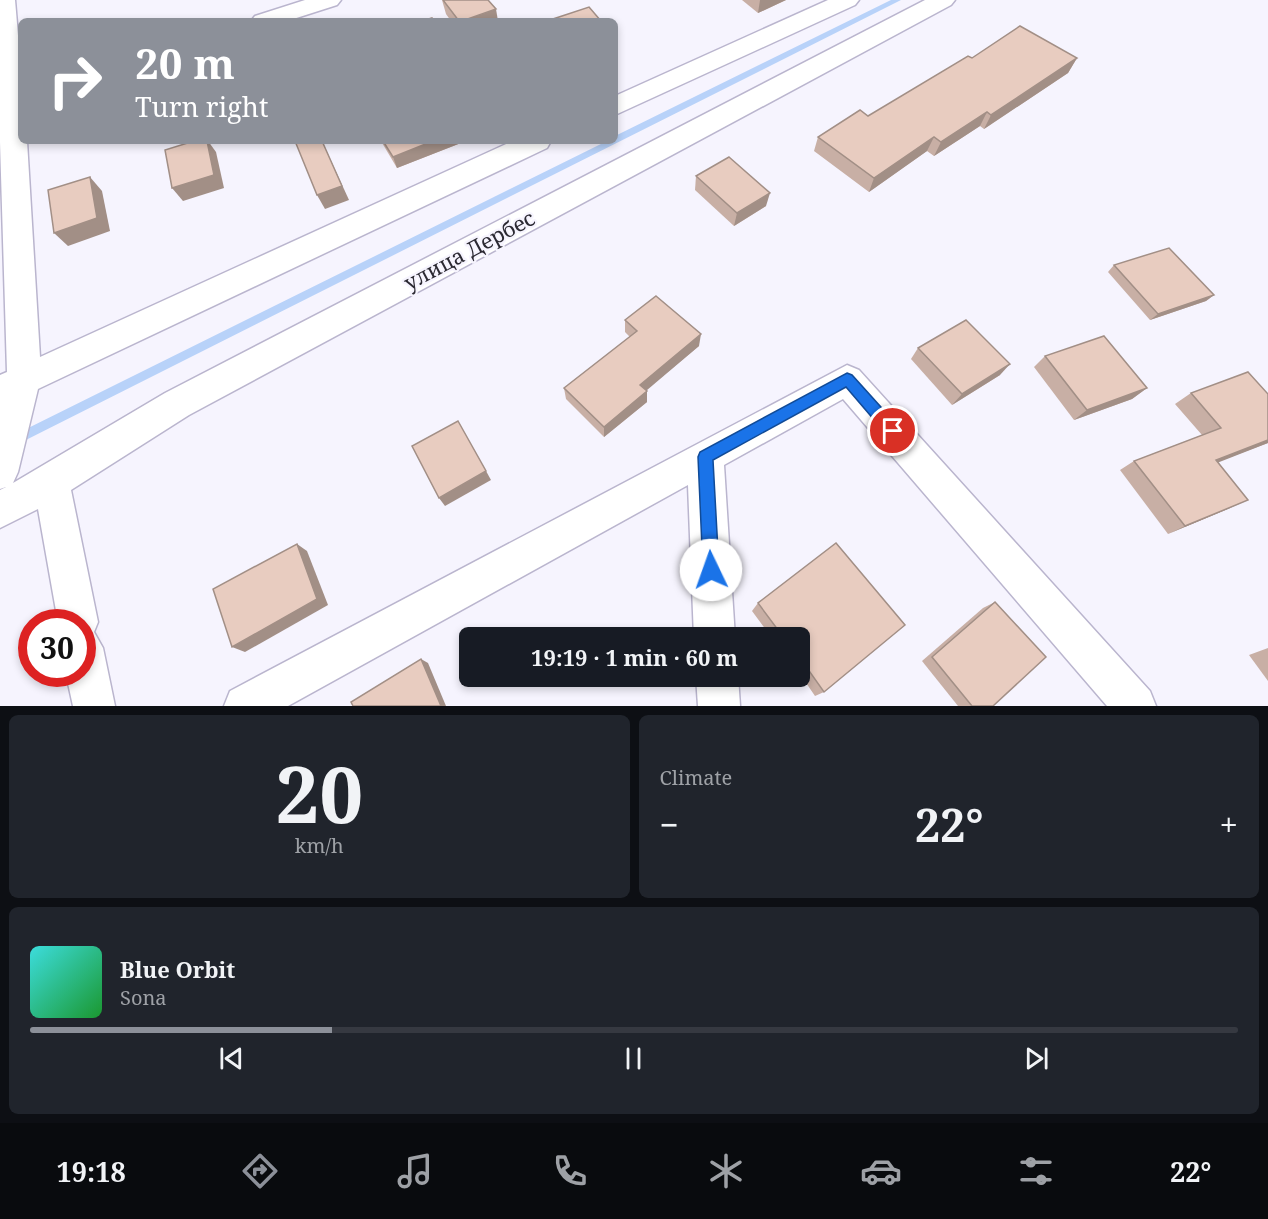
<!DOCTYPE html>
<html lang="en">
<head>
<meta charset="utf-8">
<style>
  body { margin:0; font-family:"Noto Serif",serif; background:#20242c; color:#f1f3f6; height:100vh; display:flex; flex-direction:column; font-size:22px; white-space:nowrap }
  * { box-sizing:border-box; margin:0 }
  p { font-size:20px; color:#9ea1a6 }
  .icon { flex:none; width:33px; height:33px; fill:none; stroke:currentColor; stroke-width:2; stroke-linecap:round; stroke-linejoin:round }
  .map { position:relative; height:706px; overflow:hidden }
  .drawer { display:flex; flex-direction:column; gap:9px; padding:9px; background:#0d0f14; flex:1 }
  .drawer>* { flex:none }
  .top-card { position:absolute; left:18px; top:18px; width:600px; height:126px; border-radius:9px; box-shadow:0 3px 9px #0003; background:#8c9099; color:#fff; overflow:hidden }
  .speed { position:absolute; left:18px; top:609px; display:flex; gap:12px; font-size:30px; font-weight:700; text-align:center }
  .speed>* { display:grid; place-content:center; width:78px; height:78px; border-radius:50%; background:#171b24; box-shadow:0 3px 9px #0003; line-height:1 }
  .speed .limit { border:9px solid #d22; background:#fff; color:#111 }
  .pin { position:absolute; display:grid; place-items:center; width:51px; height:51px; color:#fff; margin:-26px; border:3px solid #fff; border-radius:50%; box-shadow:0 2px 6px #0007 }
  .me { position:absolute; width:66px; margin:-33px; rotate:357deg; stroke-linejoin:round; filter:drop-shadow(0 0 4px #0008) }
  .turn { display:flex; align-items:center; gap:21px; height:126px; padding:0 18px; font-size:27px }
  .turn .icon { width:78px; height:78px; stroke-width:2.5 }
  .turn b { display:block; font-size:42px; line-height:51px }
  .big { font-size:45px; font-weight:700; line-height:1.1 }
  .drawer .widget { flex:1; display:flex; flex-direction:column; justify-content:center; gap:9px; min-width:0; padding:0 21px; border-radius:9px; background:#20242c }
  .drawer .dial { align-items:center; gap:0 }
  .dial b { font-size:78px; line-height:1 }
  .song { display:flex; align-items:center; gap:18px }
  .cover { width:72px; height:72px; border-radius:9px; background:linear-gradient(135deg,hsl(180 70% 55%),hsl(130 70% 35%)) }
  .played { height:6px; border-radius:3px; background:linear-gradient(90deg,#8c9099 25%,#363941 25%) }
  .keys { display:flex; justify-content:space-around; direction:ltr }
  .heat { display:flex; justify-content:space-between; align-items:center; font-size:33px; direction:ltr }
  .drawer .tiles { flex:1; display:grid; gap:9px; grid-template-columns:1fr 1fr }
  .widget:last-child { grid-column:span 2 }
  .trip { position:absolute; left:459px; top:627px; width:351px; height:60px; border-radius:9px; background:#171b24; box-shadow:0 3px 9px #0003; font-weight:700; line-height:60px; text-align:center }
  .tab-bar { display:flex; height:96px; justify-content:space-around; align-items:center; background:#090b0e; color:#9ea1a6 }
  .tab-bar .icon { width:42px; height:42px }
  .tab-bar .active { color:#8c9099 }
  .tab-bar b { font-size:27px; color:#f1f3f6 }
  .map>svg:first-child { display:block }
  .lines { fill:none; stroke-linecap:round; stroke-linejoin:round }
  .stream { fill:#b8d2f9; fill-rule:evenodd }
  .minor-casing { stroke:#bab5ce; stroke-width:3 }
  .minor { fill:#fff; fill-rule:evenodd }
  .wall { fill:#c8afa5 }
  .shaded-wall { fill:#a28f86 }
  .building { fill:#e8ccc0; stroke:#a28f86; stroke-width:1.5 }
  .route { fill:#1a73e8; stroke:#114b97; stroke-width:1.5 }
  .labels { text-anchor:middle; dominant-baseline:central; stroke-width:4.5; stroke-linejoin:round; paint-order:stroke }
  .street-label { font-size:21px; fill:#2b2932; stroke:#f6f4fe }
</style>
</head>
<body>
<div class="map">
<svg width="1268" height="706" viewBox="0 0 1268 706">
  <rect width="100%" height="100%" fill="#f6f4fe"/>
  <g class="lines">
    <!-- stream -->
    <polygon class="stream" points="891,0 901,0 0,453 0,442 607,141 615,141 615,136"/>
    <defs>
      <g id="minor">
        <polygon points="0,0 15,0 21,71 21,141 27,141 40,357 513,141 551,141 547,148 38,389 18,472 13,483 165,393 925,0 955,0 951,5 189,415 71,490 98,622 94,632 103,648 115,706 73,706 66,674 82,674 82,622 58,622 38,509 0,528 0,490 6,487 0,489 0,375 7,372 0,142"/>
        <polygon points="305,0 341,0 337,5 287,21 251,21 255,16"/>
        <polygon points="828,0 859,0 855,5 615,115 615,96"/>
        <polygon points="847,365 859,370 1150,691 1156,706 1107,706 843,399 724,465 735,638 694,638 688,485 288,706 224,706 230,691"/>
        <polygon points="696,676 738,676 740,706 698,706"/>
      </g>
    </defs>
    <!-- minor casing -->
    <use href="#minor" class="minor-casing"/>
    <!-- minor -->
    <use href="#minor" class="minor"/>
  </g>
  <!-- wall -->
  <g class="wall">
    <polygon points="442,0 498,21 451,21 446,14"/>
    <polygon points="742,0 786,0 758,13"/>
    <polygon points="1077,58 1068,73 984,129 980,126 934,156 927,151 869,192 814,151 818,137 868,116"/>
    <polygon points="381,141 466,141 397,168"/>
    <polygon points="696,176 766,206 734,226 695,190"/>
    <polygon points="1114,265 1214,295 1206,301 1150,320 1108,272"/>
    <polygon points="625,320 699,346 646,390 647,402 604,437 566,399 564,388 630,337 625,332"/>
    <polygon points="918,348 1000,375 952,405 911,359"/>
    <polygon points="1045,356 1147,388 1132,399 1074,420 1034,367"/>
    <polygon points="1191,393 1268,443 1217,462 1230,508 1168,534 1120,470 1134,461 1202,435 1175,404"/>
    <polygon points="836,543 905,625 824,692 815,696 800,674 800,638 772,638 752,611 758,603"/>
    <polygon points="995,602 993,706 958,706 922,661 983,608"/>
    <polygon points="1268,648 1268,681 1249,655"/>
  </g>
  <!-- shaded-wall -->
  <g class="shaded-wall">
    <polygon points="760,0 786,0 758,13"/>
    <polygon points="496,9 498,21 462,21"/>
    <polygon points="1077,58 1068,73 984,129 991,115"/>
    <polygon points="987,112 980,126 934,156 941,142"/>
    <polygon points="934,137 927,151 869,192 874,178"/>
    <polygon points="207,141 208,141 216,152 224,188 183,201 172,188"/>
    <polygon points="322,141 349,200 325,209 317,195"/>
    <polygon points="433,141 466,141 397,168 393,157"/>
    <polygon points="90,177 102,191 110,231 68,246 54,233"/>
    <polygon points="770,193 766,206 734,226 737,213"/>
    <polygon points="1214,295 1206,301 1150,320 1158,314"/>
    <polygon points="701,334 699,346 640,396 640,385"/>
    <polygon points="1010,364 1000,375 952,405 962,394"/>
    <polygon points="1147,388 1132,399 1074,420 1087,410"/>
    <polygon points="647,391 647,402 604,437 604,427"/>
    <polygon points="1268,440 1268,443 1199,470 1216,460"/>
    <polygon points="486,471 491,480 445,506 439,498"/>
    <polygon points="1248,500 1230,508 1168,534 1185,526"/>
    <polygon points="297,544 307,551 328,605 245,652 232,647"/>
    <polygon points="421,659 428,663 446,706 441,706"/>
  </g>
  <!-- building -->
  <g class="building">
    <polygon points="443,0 488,0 496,9 462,21 459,21"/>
    <polygon points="589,7 601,21 552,21 550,20"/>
    <polygon points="432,18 434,21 422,21"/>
    <polygon points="1020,26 1077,58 991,115 987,112 941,142 934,137 874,178 818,137 860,110 868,116 968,56 972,58"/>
    <polygon points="194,141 207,141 214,175 172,188 165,150"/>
    <polygon points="295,141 322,141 342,186 317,195"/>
    <polygon points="383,141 433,141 393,157"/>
    <polygon points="729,157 770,193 737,213 696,176"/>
    <polygon points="90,177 97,218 54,233 48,190"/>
    <polygon points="1169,248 1214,295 1158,314 1114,265"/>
    <polygon points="656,296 701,334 640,385 647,391 604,427 564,388 637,331 625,320"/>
    <polygon points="966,320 1010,364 962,394 918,348"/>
    <polygon points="1104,336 1147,388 1087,410 1045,356"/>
    <polygon points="1248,372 1268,394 1268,440 1216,460 1248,500 1185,526 1134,461 1221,428 1191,393"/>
    <polygon points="458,421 486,471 439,498 412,446"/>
    <polygon points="836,543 905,625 824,692 800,658 800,638 784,638 758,603"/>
    <polygon points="297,544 317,599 232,647 213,589"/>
    <polygon points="995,602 1046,657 993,706 972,706 932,657"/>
    <polygon points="421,659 441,706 353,706 351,702"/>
  </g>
  <!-- route -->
  <polygon class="route" points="847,373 852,375 898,426 900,431 898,436 893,438 888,436 846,387 713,460 719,570 717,575 711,578 706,575 703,570 698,457 700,452"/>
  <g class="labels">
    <!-- street labels -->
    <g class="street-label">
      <text transform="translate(469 250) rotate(-28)">улица Дербес</text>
    </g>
  </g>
</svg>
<div class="speed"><div class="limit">30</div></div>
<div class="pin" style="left:893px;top:431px;background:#d93025"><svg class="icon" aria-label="arrive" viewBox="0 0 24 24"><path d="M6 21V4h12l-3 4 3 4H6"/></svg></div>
<svg class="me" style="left:711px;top:570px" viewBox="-20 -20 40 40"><circle r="19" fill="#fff"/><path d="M0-13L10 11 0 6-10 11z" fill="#1a73e8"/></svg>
<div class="trip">19:19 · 1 min · 60 m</div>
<div class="top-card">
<div class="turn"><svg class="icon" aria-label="right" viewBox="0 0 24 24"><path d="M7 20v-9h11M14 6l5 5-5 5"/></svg><div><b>20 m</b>Turn right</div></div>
</div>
</div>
<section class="drawer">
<div class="tiles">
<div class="widget dial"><b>20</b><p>km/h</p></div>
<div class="widget"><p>Climate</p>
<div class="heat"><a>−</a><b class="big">22°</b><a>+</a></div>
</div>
<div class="widget">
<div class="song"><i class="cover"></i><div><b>Blue Orbit</b><p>Sona</p></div></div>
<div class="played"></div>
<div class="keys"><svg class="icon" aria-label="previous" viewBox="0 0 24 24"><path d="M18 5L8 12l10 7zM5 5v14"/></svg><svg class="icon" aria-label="pause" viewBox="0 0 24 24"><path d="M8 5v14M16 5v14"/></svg><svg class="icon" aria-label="next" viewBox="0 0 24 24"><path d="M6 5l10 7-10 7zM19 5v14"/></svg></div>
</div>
</div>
</section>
<nav class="tab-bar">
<b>19:18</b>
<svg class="icon active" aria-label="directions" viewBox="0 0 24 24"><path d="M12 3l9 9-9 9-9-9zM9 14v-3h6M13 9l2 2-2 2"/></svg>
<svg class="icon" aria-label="music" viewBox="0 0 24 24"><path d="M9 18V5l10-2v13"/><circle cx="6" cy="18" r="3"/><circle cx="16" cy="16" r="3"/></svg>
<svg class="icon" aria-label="phone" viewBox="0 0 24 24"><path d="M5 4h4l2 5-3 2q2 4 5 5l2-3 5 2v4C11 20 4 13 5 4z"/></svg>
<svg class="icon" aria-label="climate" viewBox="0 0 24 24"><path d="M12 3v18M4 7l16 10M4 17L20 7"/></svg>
<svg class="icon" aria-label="car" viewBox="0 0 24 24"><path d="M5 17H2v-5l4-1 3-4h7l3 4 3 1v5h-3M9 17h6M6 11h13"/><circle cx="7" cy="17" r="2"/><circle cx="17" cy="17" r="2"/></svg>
<svg class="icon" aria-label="filters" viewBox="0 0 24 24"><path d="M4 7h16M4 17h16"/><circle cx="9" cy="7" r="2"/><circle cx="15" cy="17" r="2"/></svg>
<b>22°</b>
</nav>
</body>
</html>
